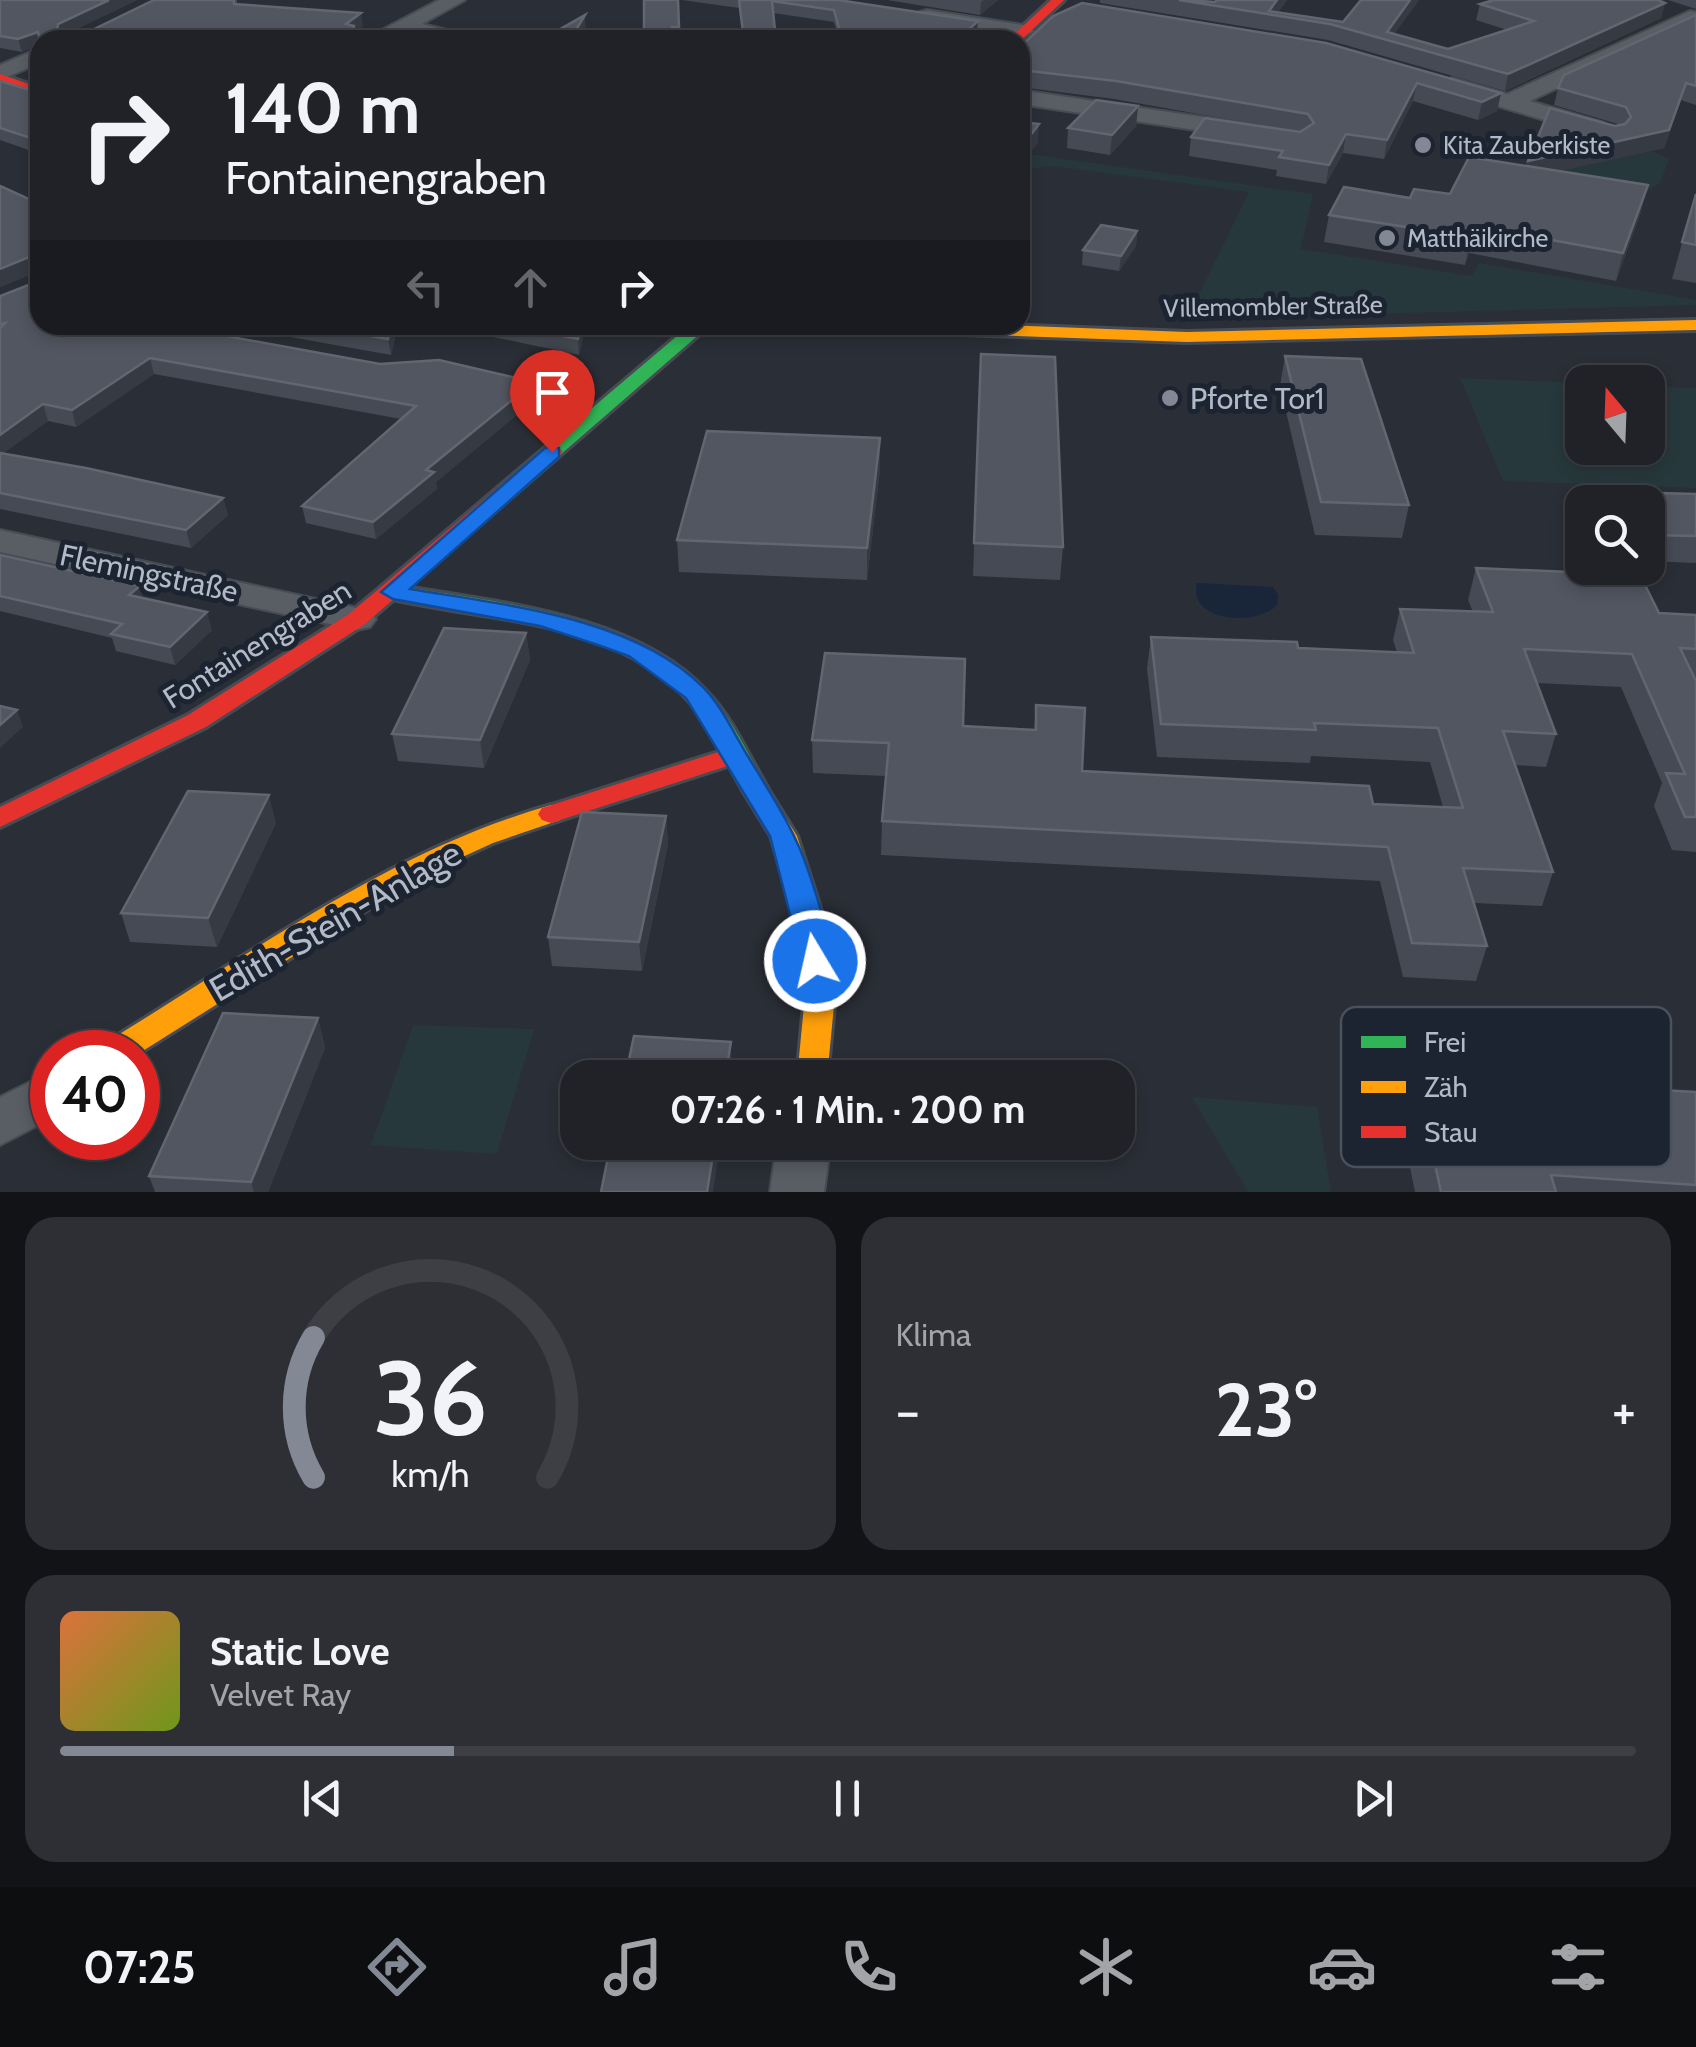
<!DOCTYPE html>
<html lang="de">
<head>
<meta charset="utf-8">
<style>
  body { margin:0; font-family:Cabin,sans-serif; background:#2d2f34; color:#f1f3f6; height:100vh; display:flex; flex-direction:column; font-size:38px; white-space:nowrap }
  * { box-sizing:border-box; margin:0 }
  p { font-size:32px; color:#a2a4a8 }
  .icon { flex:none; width:55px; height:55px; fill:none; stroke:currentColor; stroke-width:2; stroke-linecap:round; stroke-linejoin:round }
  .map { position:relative; height:1192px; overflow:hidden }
  .side { display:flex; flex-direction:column; gap:25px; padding:25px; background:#121316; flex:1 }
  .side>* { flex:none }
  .top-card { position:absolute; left:30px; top:30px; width:1000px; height:305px; border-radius:30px; box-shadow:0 5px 15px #0003,0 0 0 2px #3d3f45; background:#202228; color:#f1f3f6; overflow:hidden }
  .needle { width:65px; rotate:341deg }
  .tools { position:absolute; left:1565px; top:365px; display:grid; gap:20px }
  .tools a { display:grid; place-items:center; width:100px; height:100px; border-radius:20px; background:#202228; box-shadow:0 5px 15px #0003,0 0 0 2px #3d3f45; font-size:50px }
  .speed { position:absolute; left:30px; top:1030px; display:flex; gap:20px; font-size:50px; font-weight:700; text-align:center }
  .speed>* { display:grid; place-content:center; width:130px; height:130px; border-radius:50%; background:#202228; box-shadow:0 5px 15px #0003,0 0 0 2px #3d3f45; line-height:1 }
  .speed .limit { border:15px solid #d22; background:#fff; color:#111 }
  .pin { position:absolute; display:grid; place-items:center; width:85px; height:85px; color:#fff; margin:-102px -42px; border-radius:50% 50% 50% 0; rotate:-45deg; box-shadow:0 0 10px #0007 }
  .pin .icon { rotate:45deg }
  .me { position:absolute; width:110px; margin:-55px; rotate:351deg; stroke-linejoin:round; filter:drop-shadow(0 0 8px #0008) }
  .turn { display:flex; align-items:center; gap:35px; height:210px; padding:0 30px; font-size:45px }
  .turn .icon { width:130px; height:130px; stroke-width:2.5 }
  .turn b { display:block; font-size:70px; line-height:85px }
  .lanes { display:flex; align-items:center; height:95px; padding:0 30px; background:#0003; justify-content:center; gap:50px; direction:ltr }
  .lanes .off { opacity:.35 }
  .big { font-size:75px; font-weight:800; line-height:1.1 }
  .side .widget { flex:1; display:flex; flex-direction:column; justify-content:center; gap:15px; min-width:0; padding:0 35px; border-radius:30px; background:#2d2f34 }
  .side .dial { align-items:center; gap:0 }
  .dial svg { height:260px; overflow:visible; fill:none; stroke:#3d3f45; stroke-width:7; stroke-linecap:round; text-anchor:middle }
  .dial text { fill:#f1f3f6; stroke:none }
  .song { display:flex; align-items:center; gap:30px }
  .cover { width:120px; height:120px; border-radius:15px; background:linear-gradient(135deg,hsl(20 70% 55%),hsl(80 70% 35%)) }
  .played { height:10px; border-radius:5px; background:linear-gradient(90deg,#838994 25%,#3d3f45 25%) }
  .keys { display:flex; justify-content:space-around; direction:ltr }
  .heat { display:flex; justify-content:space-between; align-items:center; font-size:55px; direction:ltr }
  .side .tiles { flex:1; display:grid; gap:25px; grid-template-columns:1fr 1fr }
  .widget:last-child { grid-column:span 2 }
  .trip { position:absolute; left:560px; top:1060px; width:575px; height:100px; border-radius:30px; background:#202228; box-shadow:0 5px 15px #0003,0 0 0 2px #3d3f45; font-weight:800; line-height:100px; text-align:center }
  .tabs { display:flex; height:160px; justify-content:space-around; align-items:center; background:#0d0e10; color:#a2a4a8 }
  .tabs .icon { width:70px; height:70px }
  .tabs .active { color:#838994 }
  .tabs b { font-size:45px; color:#f1f3f6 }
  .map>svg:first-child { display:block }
  .green { fill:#27383c }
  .water { fill:#192539 }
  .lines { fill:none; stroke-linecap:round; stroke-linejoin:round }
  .street-casing { stroke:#474b53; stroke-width:4 }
  .fast-casing { stroke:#474b53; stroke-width:6 }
  .slow-casing { stroke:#474b53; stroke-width:6 }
  .jam-casing { stroke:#474b53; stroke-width:6 }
  .street { fill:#595d64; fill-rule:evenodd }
  .fast { fill:#30b455; fill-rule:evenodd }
  .slow { fill:#ff9f0a; fill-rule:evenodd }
  .jam { fill:#e5322d; fill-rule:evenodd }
  .wall { fill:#464a54 }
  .shaded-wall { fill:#363a43 }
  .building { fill:#525660; stroke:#616670; stroke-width:2.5 }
  .route { fill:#1a73e8; stroke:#114b97; stroke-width:2.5 }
  .poi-dot { fill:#838994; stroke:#1c2431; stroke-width:4 }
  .labels { text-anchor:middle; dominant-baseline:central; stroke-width:10; stroke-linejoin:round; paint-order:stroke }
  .far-poi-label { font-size:25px; fill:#b3bac7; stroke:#1c2431; text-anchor:start }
  .far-street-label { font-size:25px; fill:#b3bac7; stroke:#1c2431 }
  .poi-label { font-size:30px; fill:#b3bac7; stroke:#1c2431; text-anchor:start }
  .street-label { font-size:30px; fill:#b3bac7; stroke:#1c2431 }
  .near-street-label { font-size:35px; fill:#b3bac7; stroke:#1c2431 }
  .key { fill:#1c2431; stroke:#49515e; stroke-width:2.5 }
  .key-label { font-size:28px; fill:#b3bac7 }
</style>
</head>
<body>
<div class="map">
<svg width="1696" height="1192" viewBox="0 0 1696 1192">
  <rect width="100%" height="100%" fill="#2a2e36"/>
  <!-- green -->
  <g class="green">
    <polygon points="1550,145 1624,156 1652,151 1669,159 1660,183 1645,193 1533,183"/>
    <polygon points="1029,154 1313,194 1301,249 1472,276 1479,263 1696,300 1696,305 1187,319 1249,192 1052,166 1020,170"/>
    <polygon points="1460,378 1582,383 1582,448 1648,448 1648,386 1696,388 1696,488 1503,481"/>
    <polygon points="413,1025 534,1029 497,1154 371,1145"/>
    <polygon points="1192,1097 1317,1107 1331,1192 1248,1192"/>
  </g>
  <!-- water -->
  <path class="water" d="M1197,583L1273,587L1278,595L1277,605C1256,627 1187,622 1197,583Z"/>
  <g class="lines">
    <defs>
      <g id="street">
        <polygon points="439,0 465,0 422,24 467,35 470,40 433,40 405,33 391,40 363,40"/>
        <polygon points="927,10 1023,25 1034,31 1023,37 920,20 917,16 920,12"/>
        <polygon points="1690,11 1696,12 1696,22 1530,101 1604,123 1608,128 1604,133 1588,133 1444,90 1441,85 1452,78 1507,94"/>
        <polygon points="40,48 40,63 0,80 0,65"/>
        <polygon points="1020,90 1250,124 1262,131 1250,138 1020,104"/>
        <polygon points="0,530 357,608 370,611 376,619 370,627 357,630 0,552"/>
        <polygon points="52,1071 52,1118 0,1145 0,1097"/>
        <polygon points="777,1142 831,1142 824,1192 770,1192"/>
      </g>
      <g id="fast">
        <polygon points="690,325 710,325 560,455 546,455 543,451 546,447"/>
        <path d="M393,585C492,602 635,613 707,692C733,719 749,757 768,789L764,795H746C727,765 714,730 691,703C616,617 486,622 385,597L382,592Z"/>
      </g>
      <g id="slow">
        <polygon points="1696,320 1696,330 1187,342 851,330 842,325 1001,325 1187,332"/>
        <polygon points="755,780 764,783 797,836 821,911 835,995 827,1078 797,1078 805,995 793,911 771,836 742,789 746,783"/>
        <path d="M551,805L560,808L564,814L560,820L493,843L419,877L138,1054L101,1052L105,1043C248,956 388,851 551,805Z"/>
      </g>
      <g id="jam">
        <polygon points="1051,0 1064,0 1020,41 1008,40"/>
        <polygon points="0,74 40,88 40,97 0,83"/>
        <polygon points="553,445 563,451 560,455 365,624 206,727 0,827 0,807 188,715 349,614 546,447"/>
        <polygon points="734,747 743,749 747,755 743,761 551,823 542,820 538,814 542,808"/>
      </g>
    </defs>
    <!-- street casing -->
    <use href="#street" class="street-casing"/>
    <!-- fast casing -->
    <use href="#fast" class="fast-casing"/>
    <!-- slow casing -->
    <use href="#slow" class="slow-casing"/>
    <!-- jam casing -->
    <use href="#jam" class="jam-casing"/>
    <!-- street -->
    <use href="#street" class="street"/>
    <!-- fast -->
    <use href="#fast" class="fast"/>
    <!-- slow -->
    <use href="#slow" class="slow"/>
    <!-- jam -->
    <use href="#jam" class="jam"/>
  </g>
  <!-- wall -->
  <g class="wall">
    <polygon points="0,0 137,0 74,30 90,31 154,0 237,0 237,4 363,26 355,32 356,40 40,40 22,52 0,48"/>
    <polygon points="678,0 680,39 644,40"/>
    <polygon points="682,0 838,0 977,34 970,40 839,40 834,22 773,13 776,40 743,40 739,8"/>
    <polygon points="887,0 998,0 980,15"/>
    <polygon points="1100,0 1206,0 1215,2 1287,0 1278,12 1343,22 1361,0 1419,0 1394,34 1448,49 1507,30 1476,20 1480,4 1665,3 1661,18 1505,91 1328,40 1100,3"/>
    <polygon points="1668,0 1696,0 1696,9"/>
    <polygon points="1696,15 1696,105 1681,100 1664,148 1558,171 1641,212 1616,281 1469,253 1465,265 1324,242 1329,215 1410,198 1450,194 1527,166 1528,161 1615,126 1621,125 1554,105 1558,88"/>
    <polygon points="1053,16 1501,93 1497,111 1478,120 1413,101 1384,159 1343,153 1326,184 1276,176 1277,170 1189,156 1191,137 1301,132 1114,99 1020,87 1020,47"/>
    <polygon points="40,62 40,154 0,140 0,81 39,93 40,79 34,64"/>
    <polygon points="1138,106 1136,126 1110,155 1067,148 1068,128"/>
    <polygon points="1696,193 1696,283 1672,279"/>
    <polygon points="40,204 40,325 536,399 436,482 437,489 376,539 306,523 302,506 401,419 154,374 76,427 48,421 3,453 223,498 228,515 191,548 0,509 0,296 39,281 39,271 0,287"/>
    <polygon points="1137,231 1136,246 1119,271 1082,265 1083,250"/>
    <polygon points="223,325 398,325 391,355"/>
    <polygon points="436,325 583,325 584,334 579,355"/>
    <polygon points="981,354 1063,547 1060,580 973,576"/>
    <polygon points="1285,356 1409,505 1402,538 1315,535 1280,386"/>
    <polygon points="880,469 867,580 679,572 677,540"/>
    <polygon points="1623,492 1696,494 1696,563 1648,561 1648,502 1620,502"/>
    <polygon points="0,555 143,599 212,630 175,665 116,651 112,638 0,611"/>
    <polygon points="1476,568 1659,613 1696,615 1696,852 1672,850 1654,806 1662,783 1621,687 1537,683 1556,734 1546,767 1515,765 1553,872 1542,906 1474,903 1487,946 1476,981 1403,977 1380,881 881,855 882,821 886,776 813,773 812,740 1034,729 1036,705 1082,771 1373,804 1443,807 1430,762 1311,756 1310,763 1157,757 1147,669 1151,637 1298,648 1397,652 1393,640 1400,609 1473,612 1468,600"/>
    <polygon points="526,633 530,660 484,768 398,761 392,734"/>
    <polygon points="666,816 668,844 642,971 552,966 548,937"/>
    <polygon points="276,823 217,947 130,942 121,913"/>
    <polygon points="318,1018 325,1048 268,1192 155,1192 149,1176"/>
    <polygon points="1416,1076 1696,1092 1696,1192 1415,1192 1402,1127"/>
  </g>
  <!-- shaded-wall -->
  <g class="shaded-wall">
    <polygon points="109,0 137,0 61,37 57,30 58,24"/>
    <polygon points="984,0 998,0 980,15 981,2"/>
    <polygon points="1277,0 1287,0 1275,15 1269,11"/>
    <polygon points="1410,0 1419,0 1389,41 1387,32"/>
    <polygon points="1665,3 1661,18 1505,91 1508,74"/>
    <polygon points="361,13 363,26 355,32 356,40 351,40 346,24"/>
    <polygon points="585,15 586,30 581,40 570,40"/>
    <polygon points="978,21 977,34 970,40 957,40"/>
    <polygon points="38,32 40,45 22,52 18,39"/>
    <polygon points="1417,83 1413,101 1384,159 1387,140"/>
    <polygon points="1686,83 1664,148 1524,179 1528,161 1669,130"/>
    <polygon points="1501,93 1497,111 1478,120 1482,102"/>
    <polygon points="1138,106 1136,126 1110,155 1112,135"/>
    <polygon points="1039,124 1038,143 1020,166 1020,149"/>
    <polygon points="1346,134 1343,153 1326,184 1329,165"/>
    <polygon points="1648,185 1641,212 1616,281 1623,253"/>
    <polygon points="1475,226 1469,253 1465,265 1471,237"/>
    <polygon points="1137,231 1136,246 1119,271 1121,256"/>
    <polygon points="34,255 39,271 0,287 0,269"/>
    <polygon points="391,325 398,325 391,355 388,339"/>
    <polygon points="581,325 583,325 584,334 579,355 578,339"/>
    <polygon points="150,358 154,374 76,427 72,410"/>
    <polygon points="534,382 536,399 436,482 437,489 376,539 373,522 426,470"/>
    <polygon points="43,404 48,421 0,456 0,435"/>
    <polygon points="880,438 880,469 867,580 867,548"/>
    <polygon points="223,498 228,515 191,548 186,530"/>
    <polygon points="140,586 144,603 129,595"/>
    <polygon points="207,612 212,630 175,665 170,647"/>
    <polygon points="526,633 530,660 484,768 480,740"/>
    <polygon points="17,710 23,727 0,748 0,725"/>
    <polygon points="269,795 276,823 217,947 208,918"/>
    <polygon points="666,816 668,844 642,971 639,942"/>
    <polygon points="318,1018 325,1048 268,1192 254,1192 251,1182"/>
    <polygon points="731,1042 732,1078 725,1078"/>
    <polygon points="715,1142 721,1142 713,1192 707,1192"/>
  </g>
  <!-- building -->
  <g class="building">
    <polygon points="0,0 109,0 58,24 57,30 90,31 154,0 234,0 234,4 361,13 346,24 354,26 351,40 40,41 38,32 18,39 0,36"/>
    <polygon points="644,0 678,0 679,27 672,27 673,40 644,40"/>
    <polygon points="739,0 838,0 978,21 957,40 929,40 873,31 876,40 842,40 834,10 772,1 776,40 744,40"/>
    <polygon points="1179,0 1215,2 1217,0 1277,0 1269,11 1343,22 1361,0 1410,0 1387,32 1448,49 1534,21 1480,4 1494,0 1658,0 1665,3 1508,74 1330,24"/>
    <polygon points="1082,3 1326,43 1501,93 1482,102 1417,83 1387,140 1346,134 1329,165 1279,157 1283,151 1191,137 1205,118 1300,132 1314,123 1308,114 1116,81 1020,70 1020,47 1053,16"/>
    <polygon points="585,15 570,40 541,40"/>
    <polygon points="1696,15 1696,86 1686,83 1669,130 1528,161 1550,108 1615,126 1625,124 1631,117 1626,107 1558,88 1564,75"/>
    <polygon points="40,72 40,141 0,128 0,81 39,93"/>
    <polygon points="1096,100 1138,106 1112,135 1068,128"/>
    <polygon points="1020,122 1039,124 1020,149"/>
    <polygon points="1469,157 1648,185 1623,253 1475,226 1471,237 1329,215 1344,187 1410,198 1414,189 1450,194"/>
    <polygon points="0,186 40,204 40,325 166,325 380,364 439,360 534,382 426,470 434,472 373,522 302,506 416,406 150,358 72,410 43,404 0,435 0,328 5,323 0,324 0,296 39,281 39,259 34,255 0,269"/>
    <polygon points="1696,194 1696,245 1682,242"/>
    <polygon points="1101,225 1137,231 1121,256 1083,250"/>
    <polygon points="308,325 391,325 388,339"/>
    <polygon points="509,325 581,325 578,339"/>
    <polygon points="981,354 1055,357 1063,547 974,543"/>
    <polygon points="1285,356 1361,359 1409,505 1321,502"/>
    <polygon points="707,431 880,438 867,548 677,540"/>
    <polygon points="0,453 86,468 223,498 186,530 0,493"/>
    <polygon points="1623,492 1696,494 1696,536 1648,535 1648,502 1629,502"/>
    <polygon points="0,555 140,586 129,595 207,612 170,647 111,634 122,624 0,596"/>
    <polygon points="1476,568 1640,575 1659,613 1696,615 1696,649 1680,648 1696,681 1696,817 1685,817 1666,773 1685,774 1632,654 1524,649 1556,734 1503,731 1553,872 1463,868 1487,946 1412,943 1388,847 882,821 889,743 812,740 825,653 965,659 963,726 1036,730 1036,705 1085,708 1082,771 1369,786 1373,804 1463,808 1438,728 1314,723 1316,730 1161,724 1151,637 1297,642 1298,648 1414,653 1400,609 1493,612"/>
    <polygon points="444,628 526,633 480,740 392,734"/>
    <polygon points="0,706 17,710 0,725"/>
    <polygon points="188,791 269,795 208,918 121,913"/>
    <polygon points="582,812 666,816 639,942 548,937"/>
    <polygon points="223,1013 318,1018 251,1182 149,1176"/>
    <polygon points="634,1036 731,1042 725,1078 625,1078"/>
    <polygon points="1416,1076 1696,1092 1696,1185 1551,1175 1556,1192 1441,1192"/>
    <polygon points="611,1142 715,1142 707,1192 601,1192"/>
  </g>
  <!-- route -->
  <path class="route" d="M552,446L559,448V457L410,589C504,605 633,617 703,687C722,706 735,736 749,758C772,796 795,830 809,873C816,894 836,949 825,969L815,972L804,969L770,836L686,698L629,656L598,645L540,626L393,599L381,592L545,448Z"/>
  <!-- markers -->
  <g class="poi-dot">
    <circle cx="1423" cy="145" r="10"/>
    <circle cx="1387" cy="238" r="10"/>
    <circle cx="1170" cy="398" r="10"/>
  </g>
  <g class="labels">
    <!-- far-poi labels -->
    <g class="far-poi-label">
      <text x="1443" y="145">Kita Zauberkiste</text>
      <text x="1407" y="238">Matthäikirche</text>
    </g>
    <!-- far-street labels -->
    <g class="far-street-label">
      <text transform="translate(1273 306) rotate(-1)">Villemombler Straße</text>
    </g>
    <!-- poi labels -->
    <g class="poi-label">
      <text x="1190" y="398">Pforte Tor1</text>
    </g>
    <!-- street labels -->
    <g class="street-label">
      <text transform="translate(149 573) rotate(12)">Flemingstraße</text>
      <text transform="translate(257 644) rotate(-32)">Fontainengraben</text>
    </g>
    <!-- near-street labels -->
    <g class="near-street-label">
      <text transform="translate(335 921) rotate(-30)">Edith-Stein-Anlage</text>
    </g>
  </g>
  <!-- legend -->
  <rect x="1341" y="1007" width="330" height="160" rx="15" class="key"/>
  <rect x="1361" y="1036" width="45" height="12" fill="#30b455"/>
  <rect x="1361" y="1081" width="45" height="12" fill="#ff9f0a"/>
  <rect x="1361" y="1126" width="45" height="12" fill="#e5322d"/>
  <g class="key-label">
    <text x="1424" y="1052">Frei</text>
    <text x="1424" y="1097">Zäh</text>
    <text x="1424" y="1142">Stau</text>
  </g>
</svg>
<div class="tools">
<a><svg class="needle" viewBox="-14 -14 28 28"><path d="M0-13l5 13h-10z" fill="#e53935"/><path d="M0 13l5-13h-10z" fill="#a2a4a8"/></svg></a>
<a><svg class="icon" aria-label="search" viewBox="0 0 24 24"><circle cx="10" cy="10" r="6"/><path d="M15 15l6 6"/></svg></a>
</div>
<div class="speed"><div class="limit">40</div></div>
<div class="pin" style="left:552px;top:452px;background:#d93025"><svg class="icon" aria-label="arrive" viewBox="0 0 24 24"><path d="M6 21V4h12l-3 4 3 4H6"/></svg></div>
<svg class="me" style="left:815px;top:961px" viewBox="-20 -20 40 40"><circle r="17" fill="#1a73e8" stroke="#fff" stroke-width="3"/><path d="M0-11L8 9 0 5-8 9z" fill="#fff"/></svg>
<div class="trip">07:26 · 1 Min. · 200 m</div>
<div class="top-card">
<div class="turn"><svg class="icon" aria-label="right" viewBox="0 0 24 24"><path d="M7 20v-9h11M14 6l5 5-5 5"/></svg><div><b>140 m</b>Fontainengraben</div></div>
<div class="lanes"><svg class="icon off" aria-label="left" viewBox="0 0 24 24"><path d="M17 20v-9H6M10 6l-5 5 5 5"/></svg><svg class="icon off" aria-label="ahead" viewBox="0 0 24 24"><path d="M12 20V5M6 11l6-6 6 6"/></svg><svg class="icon" aria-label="right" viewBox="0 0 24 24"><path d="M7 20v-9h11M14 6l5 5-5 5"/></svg></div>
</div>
</div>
<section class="side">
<div class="tiles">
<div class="widget dial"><svg viewBox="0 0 100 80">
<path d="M14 69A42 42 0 1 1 86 69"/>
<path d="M14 69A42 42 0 0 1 14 26" stroke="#838994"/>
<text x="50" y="56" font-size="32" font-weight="700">36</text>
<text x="50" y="72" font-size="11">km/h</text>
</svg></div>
<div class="widget"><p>Klima</p>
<div class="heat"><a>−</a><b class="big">23°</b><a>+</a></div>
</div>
<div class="widget">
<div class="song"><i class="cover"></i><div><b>Static Love</b><p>Velvet Ray</p></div></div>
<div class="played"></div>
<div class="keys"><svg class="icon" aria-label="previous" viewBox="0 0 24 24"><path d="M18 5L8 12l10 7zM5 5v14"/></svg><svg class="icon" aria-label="pause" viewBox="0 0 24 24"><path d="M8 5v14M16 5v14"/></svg><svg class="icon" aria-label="next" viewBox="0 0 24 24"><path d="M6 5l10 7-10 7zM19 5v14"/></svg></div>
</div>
</div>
</section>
<nav class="tabs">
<b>07:25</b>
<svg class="icon active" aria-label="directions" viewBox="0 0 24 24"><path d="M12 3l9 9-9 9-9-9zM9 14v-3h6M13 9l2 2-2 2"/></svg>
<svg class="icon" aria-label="music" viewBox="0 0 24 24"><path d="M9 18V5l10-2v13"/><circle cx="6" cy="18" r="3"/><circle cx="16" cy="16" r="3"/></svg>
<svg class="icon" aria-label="phone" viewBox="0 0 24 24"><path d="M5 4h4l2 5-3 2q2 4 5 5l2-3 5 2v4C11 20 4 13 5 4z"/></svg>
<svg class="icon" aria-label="climate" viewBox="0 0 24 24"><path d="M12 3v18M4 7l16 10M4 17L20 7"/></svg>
<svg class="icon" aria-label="car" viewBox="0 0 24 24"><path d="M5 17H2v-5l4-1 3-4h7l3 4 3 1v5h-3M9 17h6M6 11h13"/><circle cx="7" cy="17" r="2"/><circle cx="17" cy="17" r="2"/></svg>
<svg class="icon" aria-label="filters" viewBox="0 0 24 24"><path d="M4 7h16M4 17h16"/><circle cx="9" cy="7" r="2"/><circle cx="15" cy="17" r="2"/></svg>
</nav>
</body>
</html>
